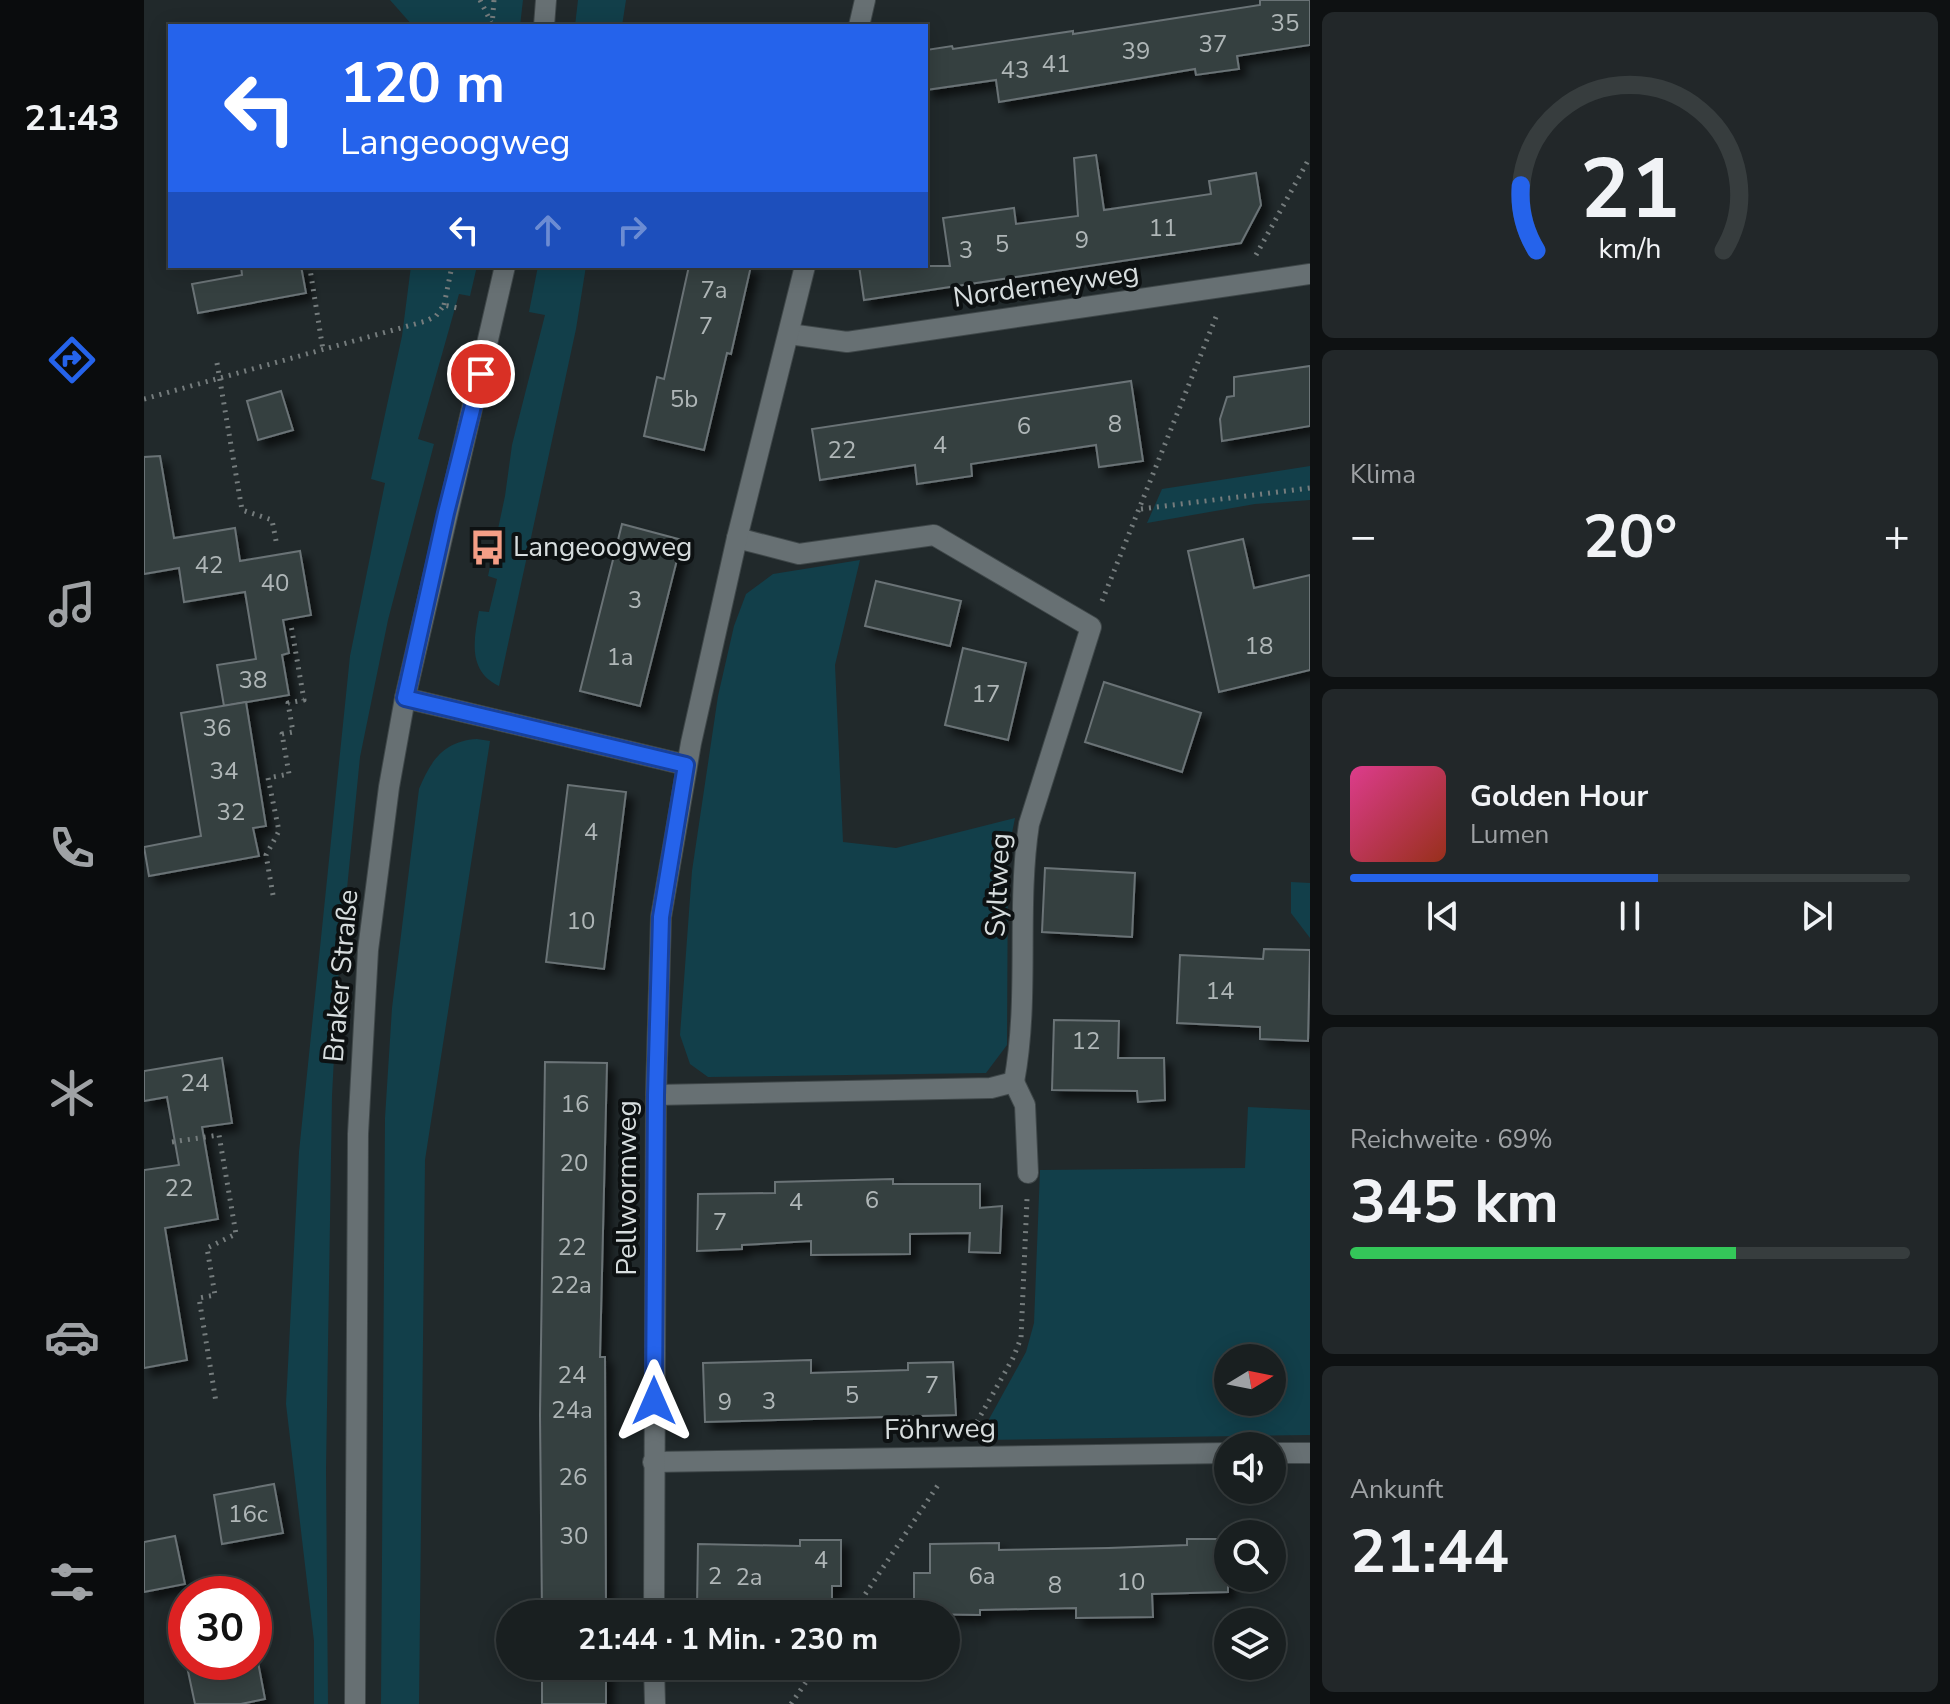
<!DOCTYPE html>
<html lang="de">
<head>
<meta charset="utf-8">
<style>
  body { margin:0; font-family:"Nunito Sans",sans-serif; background:#222729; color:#f1f3f6; height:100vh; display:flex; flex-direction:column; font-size:30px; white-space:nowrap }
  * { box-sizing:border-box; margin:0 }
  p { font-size:26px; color:#9fa2a5 }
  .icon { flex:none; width:44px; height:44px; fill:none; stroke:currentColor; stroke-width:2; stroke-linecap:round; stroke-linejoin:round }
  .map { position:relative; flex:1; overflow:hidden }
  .drawer { display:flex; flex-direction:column; gap:12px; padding:12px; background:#0e1112; width:640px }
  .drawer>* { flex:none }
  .hud { position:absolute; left:24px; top:24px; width:760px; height:244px; border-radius:0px; box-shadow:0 4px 20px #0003,0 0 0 2px #373d3e; background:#2563eb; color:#fff; overflow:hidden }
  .needle { width:52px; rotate:80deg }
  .controls { position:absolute; left:1070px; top:1344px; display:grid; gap:16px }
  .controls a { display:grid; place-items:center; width:72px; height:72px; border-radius:50%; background:#191f20; box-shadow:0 4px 20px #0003,0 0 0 2px #373d3e; font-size:40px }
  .speed { position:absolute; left:24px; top:1576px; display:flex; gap:16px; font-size:40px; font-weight:700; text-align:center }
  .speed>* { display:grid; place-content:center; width:104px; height:104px; border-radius:50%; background:#191f20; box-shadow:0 4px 20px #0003,0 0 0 2px #373d3e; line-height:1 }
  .speed .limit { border:12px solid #d22; background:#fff; color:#111 }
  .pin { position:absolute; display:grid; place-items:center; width:68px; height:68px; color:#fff; margin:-34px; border:4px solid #fff; border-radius:50%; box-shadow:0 2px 8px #0007 }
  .me { position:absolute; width:88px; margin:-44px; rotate:0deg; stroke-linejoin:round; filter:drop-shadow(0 0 6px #0008) }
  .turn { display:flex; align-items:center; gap:28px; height:168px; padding:0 40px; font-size:36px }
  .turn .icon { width:104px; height:104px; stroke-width:2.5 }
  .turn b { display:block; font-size:56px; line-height:68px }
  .lanes { display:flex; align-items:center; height:76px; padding:0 40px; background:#0003; justify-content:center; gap:40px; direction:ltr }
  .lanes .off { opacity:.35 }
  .big { font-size:60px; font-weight:700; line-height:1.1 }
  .drawer .widget { flex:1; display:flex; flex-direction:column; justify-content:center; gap:12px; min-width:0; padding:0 28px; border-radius:12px; background:#222729 }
  .drawer .dial { align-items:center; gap:0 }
  .dial svg { height:208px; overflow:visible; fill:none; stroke:#373d3e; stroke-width:7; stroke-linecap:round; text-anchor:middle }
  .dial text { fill:#f1f3f6; stroke:none }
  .song { display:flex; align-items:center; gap:24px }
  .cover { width:96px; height:96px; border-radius:12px; background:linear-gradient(135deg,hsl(330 70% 55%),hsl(10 70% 35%)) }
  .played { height:8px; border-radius:4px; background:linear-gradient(90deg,#2563eb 55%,#373d3e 55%) }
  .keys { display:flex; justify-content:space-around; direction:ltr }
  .heat { display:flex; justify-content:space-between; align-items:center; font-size:44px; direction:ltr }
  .charge { height:12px; border-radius:6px; background:linear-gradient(90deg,#34c759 69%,#373d3e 0) }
  .trip { position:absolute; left:352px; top:1600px; width:464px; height:80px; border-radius:40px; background:#191f20; box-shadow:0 4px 20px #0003,0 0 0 2px #373d3e; font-weight:700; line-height:80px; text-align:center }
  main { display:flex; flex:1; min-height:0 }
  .tabs { display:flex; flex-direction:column; width:144px; justify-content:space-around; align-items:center; background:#0a0c0d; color:#9fa2a5 }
  .tabs .icon { width:56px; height:56px }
  .tabs .active { color:#2563eb }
  .tabs b { font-size:36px; color:#f1f3f6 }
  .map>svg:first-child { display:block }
  .green { fill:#123f4a; fill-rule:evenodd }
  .building { fill:#363f41; stroke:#6a7376; stroke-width:2; filter:url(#shadow) }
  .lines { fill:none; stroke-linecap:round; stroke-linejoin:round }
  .service-casing { stroke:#3f4749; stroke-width:22 }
  .minor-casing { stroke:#3f4749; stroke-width:22 }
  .secondary-casing { stroke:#3f4749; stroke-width:22 }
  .path { stroke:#757c7d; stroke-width:5; stroke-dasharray:2 6; stroke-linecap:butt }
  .service { stroke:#677073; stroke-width:20 }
  .minor { stroke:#677073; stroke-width:20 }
  .secondary { stroke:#677073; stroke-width:20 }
  .route-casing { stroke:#184099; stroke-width:20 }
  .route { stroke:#2563eb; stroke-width:14 }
  .labels { text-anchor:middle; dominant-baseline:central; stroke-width:8; stroke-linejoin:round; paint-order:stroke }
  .number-label { font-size:24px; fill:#afb6b7 }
  .street-label { font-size:28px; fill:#d7ddde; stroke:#0d1112 }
  .poi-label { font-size:28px; fill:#d7ddde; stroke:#0d1112; text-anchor:start }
</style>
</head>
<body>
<main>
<nav class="tabs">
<b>21:43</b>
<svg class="icon active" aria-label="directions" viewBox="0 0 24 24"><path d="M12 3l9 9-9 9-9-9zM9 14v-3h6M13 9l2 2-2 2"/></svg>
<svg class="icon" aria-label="music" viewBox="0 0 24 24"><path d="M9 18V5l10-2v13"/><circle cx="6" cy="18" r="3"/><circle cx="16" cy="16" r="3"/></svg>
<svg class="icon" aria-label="phone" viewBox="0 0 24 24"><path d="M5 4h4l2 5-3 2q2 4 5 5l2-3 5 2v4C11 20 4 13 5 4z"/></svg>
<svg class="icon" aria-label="climate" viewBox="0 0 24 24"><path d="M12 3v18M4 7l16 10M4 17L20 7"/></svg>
<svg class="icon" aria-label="car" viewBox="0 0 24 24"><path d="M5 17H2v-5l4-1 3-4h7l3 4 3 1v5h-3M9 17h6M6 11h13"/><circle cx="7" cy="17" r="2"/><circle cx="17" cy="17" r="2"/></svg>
<svg class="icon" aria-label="filters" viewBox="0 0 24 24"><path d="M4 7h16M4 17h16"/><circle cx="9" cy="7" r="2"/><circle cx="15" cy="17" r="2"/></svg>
</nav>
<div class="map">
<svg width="1166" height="1704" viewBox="0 0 1166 1704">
  <defs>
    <filter id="shadow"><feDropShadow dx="7" dy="7" stdDeviation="4" flood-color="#0009"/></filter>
  </defs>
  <rect width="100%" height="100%" fill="#21292b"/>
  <!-- green -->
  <g class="green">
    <polygon points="246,0 379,0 376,26 269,26"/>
    <polygon points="434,0 482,0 478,26 431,26"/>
    <polygon points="267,266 333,266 326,296 315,294 274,439 290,444 244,620 216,757 194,980 188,1096 182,1470 184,1704 170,1704 170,1641 142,1404 155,1152 206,656 241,483 227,479 258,336"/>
    <path d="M394,266H442L432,329L355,686C323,671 330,639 335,611L345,612L353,579L344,576L361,496L368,445L401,315L385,312Z"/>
    <polygon points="1166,466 1166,500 1111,504 1003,523 1018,489"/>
    <polygon points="716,560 691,665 699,842 752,848 871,818 864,853 863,1045 842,1073 564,1077 546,1064 536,1035 548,871 574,696 590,626 602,594 629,574"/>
    <path d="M333,739L346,741L281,1160L275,1704H237L241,1118L248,1008L275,789C287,760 300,741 333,739Z"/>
    <polygon points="1147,882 1166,883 1166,938 1147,913"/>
    <path d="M1104,1107L1166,1110V1435L838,1440L839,1430L882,1352L890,1323L896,1170L1101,1168ZM1084,1358H1128V1402H1084Z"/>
  </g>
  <!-- building -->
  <g class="building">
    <polygon points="1116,0 1166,0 1166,45 1093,56 1095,69 1052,75 1051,69 855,102 852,80 782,90 782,50 808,46 809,49 929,31 929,34 1116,5"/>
    <polygon points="952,155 960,210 1067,194 1065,181 1112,173 1117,205 1097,243 720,300 715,266 806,266 799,218 870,208 872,224 934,216 930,158"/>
    <polygon points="97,266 157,266 162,293 54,313 48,284 98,275"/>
    <polygon points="545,266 607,266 587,354 583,353 560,450 500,436 513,377 520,379"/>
    <polygon points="1166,366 1166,426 1078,441 1076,419 1083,397 1090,396 1090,377"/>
    <polygon points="987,381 999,461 955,467 952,445 827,464 828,476 773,484 771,465 676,480 668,429"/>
    <polygon points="137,391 149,430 114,440 103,401"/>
    <polygon points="16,456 30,538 91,528 96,561 156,551 167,615 139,620 145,653 138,655 145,695 80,706 73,665 112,659 101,592 40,602 35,568 0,574 0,457"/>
    <polygon points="478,524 538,540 496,706 436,691"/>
    <polygon points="1099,539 1110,588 1166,575 1166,670 1075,692 1044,551"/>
    <polygon points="732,581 817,601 806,646 721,626"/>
    <polygon points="819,648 882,663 864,740 801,725"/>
    <polygon points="960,682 1057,713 1038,772 941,742"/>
    <polygon points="102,702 122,826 109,828 115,856 5,876 0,847 57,836 37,713"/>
    <polygon points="424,785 482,792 460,969 402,962"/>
    <polygon points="901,868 991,873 988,937 898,932"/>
    <polygon points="1120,949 1166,950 1164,1041 1116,1039 1116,1027 1033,1023 1036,955 1119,959"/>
    <polygon points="910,1020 975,1021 974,1058 1020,1058 1021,1100 994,1102 993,1091 908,1090"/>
    <polygon points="78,1058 88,1123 58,1127 74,1219 21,1228 43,1360 0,1368 0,1170 35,1165 23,1097 0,1101 0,1071"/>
    <polygon points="401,1062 463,1063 456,1357 461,1357 462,1614 398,1614 396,1415"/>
    <polygon points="749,1179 749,1184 836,1184 836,1208 858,1206 856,1253 825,1252 826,1233 766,1234 766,1254 667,1255 667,1241 598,1245 598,1249 553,1251 554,1194 631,1193 631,1182"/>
    <polygon points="667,1360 667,1373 764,1370 764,1363 809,1362 812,1415 561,1422 559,1363"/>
    <polygon points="130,1484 139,1533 78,1544 70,1495"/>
    <polygon points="31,1536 41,1584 0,1592 0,1542"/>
    <polygon points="1043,1539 1084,1539 1084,1592 1008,1594 1009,1617 932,1618 932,1608 836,1610 836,1615 770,1614 770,1573 786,1573 786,1544 855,1543 855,1550 965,1548 1043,1545"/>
    <polygon points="656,1540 697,1540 697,1586 688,1586 688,1601 675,1601 675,1614 640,1614 640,1610 553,1608 554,1544 656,1546"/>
    <polygon points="42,1662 114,1662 121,1699 97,1704 51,1704"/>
    <rect x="398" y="1666" width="64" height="38"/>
  </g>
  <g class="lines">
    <defs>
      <polyline id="service" points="870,1082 881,1105 884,1173"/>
      <g id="minor">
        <polyline points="715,26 721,0"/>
        <polyline points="645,334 703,342 1166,274"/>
        <polyline points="261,698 542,765"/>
        <path d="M512,1095L847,1088L870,1082C886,997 872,909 885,824L947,627L790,535L655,554L593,538"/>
        <polyline points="1128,1453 1166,1453"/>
        <polyline points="509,1462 1084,1453"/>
        <polyline points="510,1614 512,1095 517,917 547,743 593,538 661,266"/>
        <polyline points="510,1666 511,1704"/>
      </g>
      <g id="secondary">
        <polyline points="400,26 402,0"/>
        <polyline points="211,1704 214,1134 224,950 245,787 261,698 361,266"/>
      </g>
    </defs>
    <!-- service casing -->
    <use href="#service" class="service-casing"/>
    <!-- minor casing -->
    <use href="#minor" class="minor-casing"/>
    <!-- secondary casing -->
    <use href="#secondary" class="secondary-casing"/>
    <!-- path -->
    <g class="path">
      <polyline points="336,0 347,22"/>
      <polyline points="348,26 350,0"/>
      <polyline points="1112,255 1166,157"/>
      <polyline points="168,266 166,269 179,350"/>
      <polyline points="300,305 308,266"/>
      <polyline points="73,363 98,510 128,520 133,546"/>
      <polyline points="0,399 282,321 292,316 300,305 318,309"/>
      <polyline points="997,509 1166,488"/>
      <polyline points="958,601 1072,317"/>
      <polyline points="129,895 122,855 135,831 124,778 145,774 138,734 149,732 144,703 160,700 147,625"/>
      <polyline points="28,1142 75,1135 92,1234 63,1248 71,1295 55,1298 72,1402"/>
      <polyline points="829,1429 869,1358 877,1338 883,1199"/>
      <polyline points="708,1614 794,1485"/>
      <polyline points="647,1704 673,1666"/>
    </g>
    <!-- service -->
    <use href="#service" class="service"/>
    <!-- minor -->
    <use href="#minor" class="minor"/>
    <!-- secondary -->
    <use href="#secondary" class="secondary"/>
  </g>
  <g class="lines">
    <defs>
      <polyline id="route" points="337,374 302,513 261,698 542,765 517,917 512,1095 510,1401"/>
    </defs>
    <!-- route casing -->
    <use href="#route" class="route-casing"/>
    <!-- route -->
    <use href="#route" class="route"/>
  </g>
  <!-- icons -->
  <defs>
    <symbol id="bus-bare" viewBox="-9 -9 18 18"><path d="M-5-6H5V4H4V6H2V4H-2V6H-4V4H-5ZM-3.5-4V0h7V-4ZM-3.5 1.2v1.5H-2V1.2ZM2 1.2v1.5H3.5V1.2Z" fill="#f49e86" stroke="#0d1112" stroke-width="2.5" paint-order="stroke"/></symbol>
  </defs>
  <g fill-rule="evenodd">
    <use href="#bus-bare" x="318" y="522" width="51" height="51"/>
  </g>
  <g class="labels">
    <!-- number labels -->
    <g class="number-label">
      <text x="1141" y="23">35</text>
      <text x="1069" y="44">37</text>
      <text x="992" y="51">39</text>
      <text x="912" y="64">41</text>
      <text x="871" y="70">43</text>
      <text x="1019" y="228">11</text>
      <text x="938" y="240">9</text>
      <text x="858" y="244">5</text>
      <text x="822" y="250">3</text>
      <text x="570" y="290">7a</text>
      <text x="562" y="326">7</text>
      <text x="540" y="399">5b</text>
      <text x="971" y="424">8</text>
      <text x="880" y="426">6</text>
      <text x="796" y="445">4</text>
      <text x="698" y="450">22</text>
      <text x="65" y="565">42</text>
      <text x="131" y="583">40</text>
      <text x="491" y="600">3</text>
      <text x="1115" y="646">18</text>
      <text x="476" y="657">1a</text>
      <text x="109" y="680">38</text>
      <text x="842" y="694">17</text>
      <text x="73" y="728">36</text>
      <text x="80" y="771">34</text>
      <text x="87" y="812">32</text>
      <text x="447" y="832">4</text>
      <text x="437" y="921">10</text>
      <text x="1076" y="991">14</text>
      <text x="942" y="1041">12</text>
      <text x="51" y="1083">24</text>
      <text x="431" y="1104">16</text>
      <text x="430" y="1163">20</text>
      <text x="35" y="1188">22</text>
      <text x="728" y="1200">6</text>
      <text x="652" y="1202">4</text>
      <text x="576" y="1222">7</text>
      <text x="428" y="1247">22</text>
      <text x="427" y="1285">22a</text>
      <text x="428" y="1375">24</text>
      <text x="788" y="1385">7</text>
      <text x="708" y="1395">5</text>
      <text x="625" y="1401">3</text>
      <text x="581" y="1402">9</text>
      <text x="428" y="1410">24a</text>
      <text x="429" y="1477">26</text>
      <text x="104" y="1514">16c</text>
      <text x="430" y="1536">30</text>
      <text x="677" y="1560">4</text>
      <text x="571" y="1576">2</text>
      <text x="838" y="1576">6a</text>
      <text x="605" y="1577">2a</text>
      <text x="987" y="1582">10</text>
      <text x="911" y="1585">8</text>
    </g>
    <!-- street labels -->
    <g class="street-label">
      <text transform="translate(902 285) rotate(-8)">Norderneyweg</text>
      <text transform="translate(854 885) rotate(-87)">Syltweg</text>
      <text transform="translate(197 976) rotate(-85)">Braker Straße</text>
      <text transform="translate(483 1188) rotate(-90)">Pellwormweg</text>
      <text transform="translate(796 1429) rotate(-1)">Föhrweg</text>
    </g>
    <!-- poi labels -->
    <g class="poi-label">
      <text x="369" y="547">Langeoogweg</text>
    </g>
  </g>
</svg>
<div class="controls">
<a><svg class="needle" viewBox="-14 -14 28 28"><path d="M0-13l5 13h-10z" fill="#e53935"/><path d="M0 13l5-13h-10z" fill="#9fa2a5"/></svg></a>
<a><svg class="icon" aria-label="sound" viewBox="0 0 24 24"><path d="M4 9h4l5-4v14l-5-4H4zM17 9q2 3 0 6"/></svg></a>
<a><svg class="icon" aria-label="search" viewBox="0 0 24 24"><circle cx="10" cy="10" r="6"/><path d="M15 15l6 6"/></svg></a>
<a><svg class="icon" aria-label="layers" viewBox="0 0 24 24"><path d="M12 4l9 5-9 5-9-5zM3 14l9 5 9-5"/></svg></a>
</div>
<div class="speed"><div class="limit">30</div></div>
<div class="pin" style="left:337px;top:374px;background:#d93025"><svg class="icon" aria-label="arrive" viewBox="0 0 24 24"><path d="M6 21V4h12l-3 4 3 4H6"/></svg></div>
<svg class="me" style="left:510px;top:1401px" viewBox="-20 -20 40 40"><path d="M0-17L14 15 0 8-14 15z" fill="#2563eb" stroke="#fff" stroke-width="4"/></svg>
<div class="trip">21:44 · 1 Min. · 230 m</div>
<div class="hud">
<div class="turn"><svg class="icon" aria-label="left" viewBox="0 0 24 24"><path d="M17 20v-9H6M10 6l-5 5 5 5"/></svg><div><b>120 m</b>Langeoogweg</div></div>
<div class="lanes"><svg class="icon" aria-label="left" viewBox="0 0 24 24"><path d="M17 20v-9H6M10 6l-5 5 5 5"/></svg><svg class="icon off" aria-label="ahead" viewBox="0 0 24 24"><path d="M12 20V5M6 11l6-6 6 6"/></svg><svg class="icon off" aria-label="right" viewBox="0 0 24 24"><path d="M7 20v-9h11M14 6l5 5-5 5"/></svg></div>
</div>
</div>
<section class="drawer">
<div class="widget dial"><svg viewBox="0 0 100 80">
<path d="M14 69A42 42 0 1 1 86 69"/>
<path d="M14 69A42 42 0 0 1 8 44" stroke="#2563eb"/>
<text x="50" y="56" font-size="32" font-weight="700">21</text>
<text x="50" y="72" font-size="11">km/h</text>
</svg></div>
<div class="widget"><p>Klima</p>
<div class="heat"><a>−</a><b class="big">20°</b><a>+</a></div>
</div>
<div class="widget">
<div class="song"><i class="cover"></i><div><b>Golden Hour</b><p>Lumen</p></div></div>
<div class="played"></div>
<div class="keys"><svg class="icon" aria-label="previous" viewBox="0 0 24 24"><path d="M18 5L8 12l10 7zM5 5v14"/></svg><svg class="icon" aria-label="pause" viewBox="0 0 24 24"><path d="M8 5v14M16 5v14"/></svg><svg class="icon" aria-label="next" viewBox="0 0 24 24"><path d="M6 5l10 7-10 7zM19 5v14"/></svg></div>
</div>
<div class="widget"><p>Reichweite · 69%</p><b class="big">345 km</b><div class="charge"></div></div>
<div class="widget"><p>Ankunft</p><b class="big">21:44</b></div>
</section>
</main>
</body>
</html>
